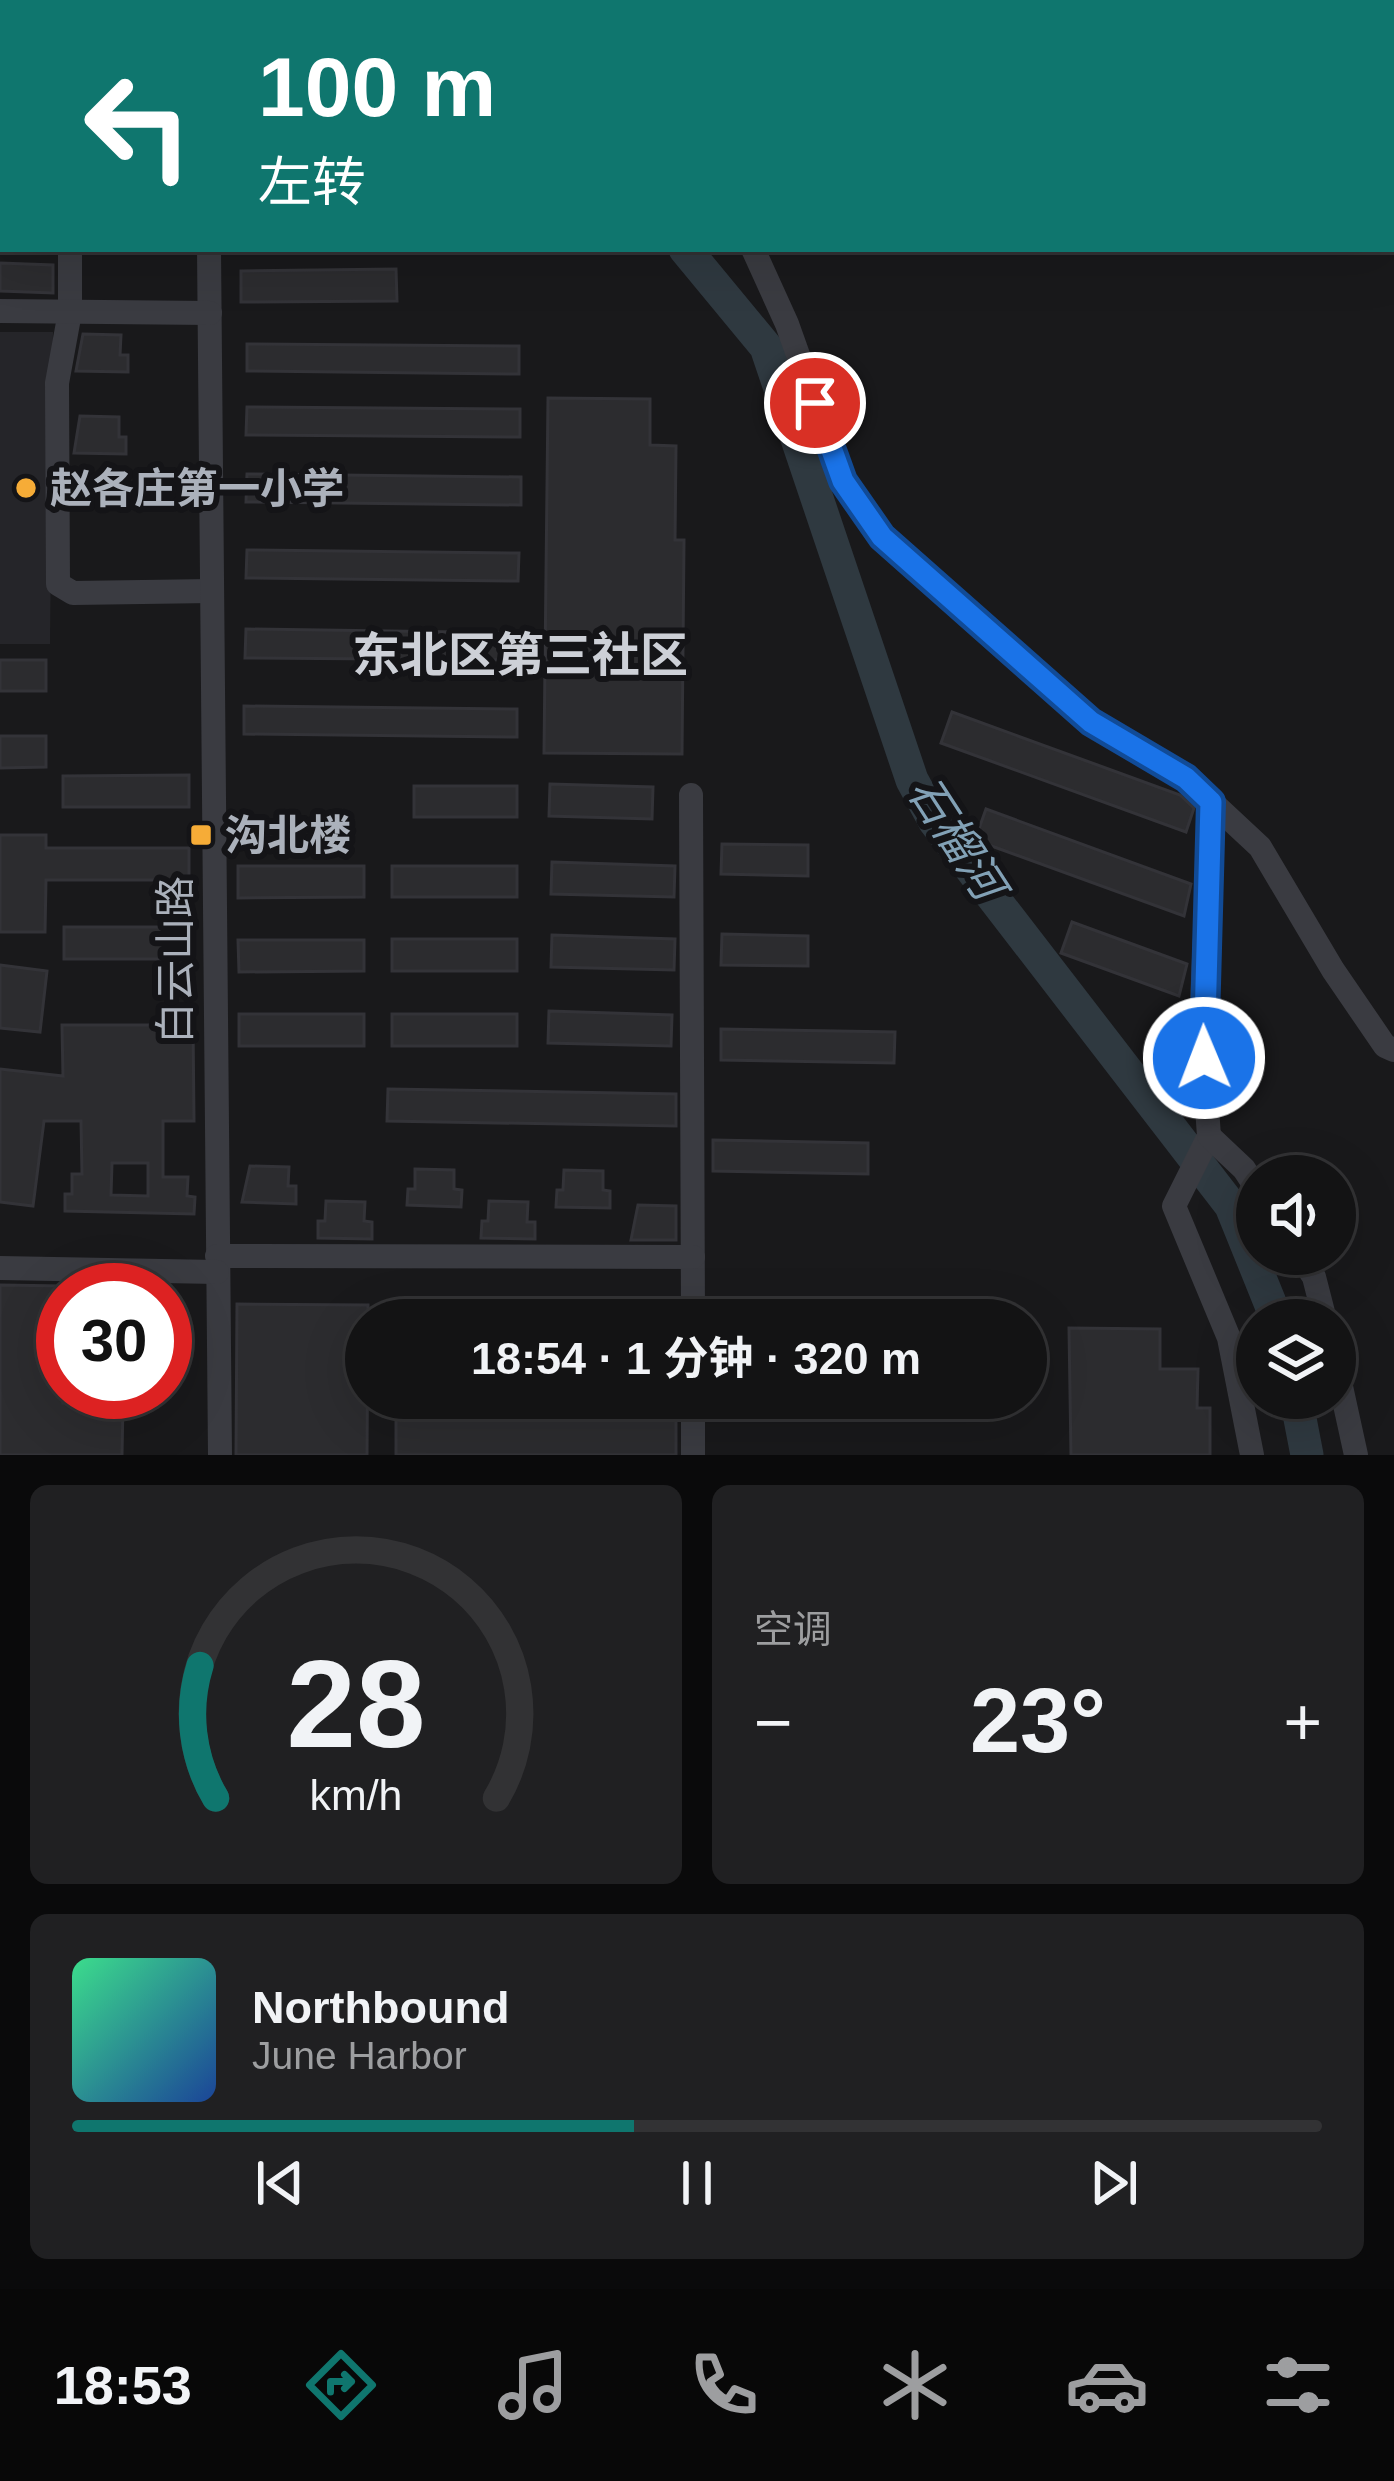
<!DOCTYPE html>
<html lang="zh">
<head>
<meta charset="utf-8">
<style>
  body { margin:0; font-family:Arial,"Noto Sans SC",sans-serif; background:#202022; color:#f1f3f6; height:100vh; display:flex; flex-direction:column; font-size:45px; white-space:nowrap }
  * { box-sizing:border-box; margin:0 }
  p { font-size:39px; color:#9d9ea0 }
  .icon { flex:none; width:66px; height:66px; fill:none; stroke:currentColor; stroke-width:2; stroke-linecap:round; stroke-linejoin:round }
  .map { position:relative; height:1455px; overflow:hidden }
  .panel { display:flex; flex-direction:column; gap:30px; padding:30px; background:#0a0a0b; flex:1 }
  .panel>* { flex:none }
  .banner { position:absolute; left:0px; top:0px; width:1395px; height:252px; box-shadow:0 12px 48px #0002,0 0 0 3px #323234; background:#0f766e; color:#fff; overflow:hidden }
  .controls { position:absolute; left:1236px; top:1155px; display:grid; gap:24px }
  .controls a { display:grid; place-items:center; width:120px; height:120px; border-radius:50%; background:#131314; box-shadow:0 12px 48px #0002,0 0 0 3px #323234; font-size:60px }
  .speed { position:absolute; left:36px; top:1263px; display:flex; gap:24px; font-size:60px; font-weight:700; text-align:center }
  .speed>* { display:grid; place-content:center; width:156px; height:156px; border-radius:50%; background:#131314; box-shadow:0 12px 48px #0002,0 0 0 3px #323234; line-height:1 }
  .speed .limit { border:18px solid #d22; background:#fff; color:#111 }
  .pin { position:absolute; display:grid; place-items:center; width:102px; height:102px; color:#fff; margin:-51px; border:6px solid #fff; border-radius:50%; box-shadow:0 3px 12px #0007 }
  .me { position:absolute; width:132px; margin:-66px; rotate:359deg; stroke-linejoin:round; filter:drop-shadow(0 0 9px #0008) }
  .turn { display:flex; align-items:center; gap:42px; height:252px; padding:0 60px; font-size:54px }
  .turn .icon { width:156px; height:156px; stroke-width:2.5 }
  .turn b { display:block; font-size:84px; line-height:102px }
  .big { font-size:90px; font-weight:700; line-height:1.1 }
  .panel .widget { flex:1; display:flex; flex-direction:column; justify-content:center; gap:18px; min-width:0; padding:0 42px; border-radius:18px; background:#202022 }
  .panel .dial { align-items:center; gap:0 }
  .dial svg { height:312px; overflow:visible; fill:none; stroke:#323234; stroke-width:7; stroke-linecap:round; text-anchor:middle }
  .dial text { fill:#f1f3f6; stroke:none }
  .song { display:flex; align-items:center; gap:36px }
  .cover { width:144px; height:144px; border-radius:18px; background:linear-gradient(135deg,hsl(150 70% 55%),hsl(220 70% 35%)) }
  .played { height:12px; border-radius:6px; background:linear-gradient(90deg,#0f766e 45%,#323234 45%) }
  .keys { display:flex; justify-content:space-around; direction:ltr }
  .heat { display:flex; justify-content:space-between; align-items:center; font-size:66px; direction:ltr }
  .panel .tiles { flex:1; display:grid; gap:30px; grid-template-columns:1fr 1fr }
  .widget:last-child { grid-column:span 2 }
  .trip { position:absolute; left:345px; top:1299px; width:702px; height:120px; border-radius:60px; background:#131314; box-shadow:0 12px 48px #0002,0 0 0 3px #323234; font-weight:700; line-height:120px; text-align:center }
  .tabs { display:flex; height:192px; justify-content:space-around; align-items:center; background:#080808; color:#9d9ea0 }
  .tabs .icon { width:84px; height:84px }
  .tabs .on { color:#0f766e }
  .tabs b { font-size:54px; color:#f1f3f6 }
  .map>svg:first-child { display:block }
  .built { fill:#252529 }
  .lines { fill:none; stroke-linecap:round; stroke-linejoin:round }
  .river { stroke:#2f3940; stroke-width:33 }
  .building { fill:#2c2c2f; stroke:#333338; stroke-width:3; fill-rule:evenodd }
  .minor { stroke:#3a3b41; stroke-width:24 }
  .route-casing { stroke:#114b97; stroke-width:30 }
  .route { stroke:#1a73e8; stroke-width:21 }
  .poi-dot { fill:#f6ac37; stroke:#141417; stroke-width:4.5 }
  .labels { text-anchor:middle; dominant-baseline:central; stroke-width:12; stroke-linejoin:round; paint-order:stroke }
  .poi-label { font-size:42px; font-weight:bold; fill:#abb1bb; stroke:#141417; text-anchor:start }
  .street-label { font-size:42px; fill:#abb1bb; stroke:#141417 }
  .water-label { font-size:45px; font-style:italic; fill:#82a1b6; stroke:#141417 }
  .quarter-label { font-size:48px; font-weight:bold; fill:#cdd0d7; stroke:#141417 }
</style>
</head>
<body>
<div class="map">
<svg width="1394" height="1455" viewBox="0 0 1394 1455">
  <rect width="100%" height="100%" fill="#19191b"/>
  <!-- built -->
  <polygon class="built" points="0,332 53,332 50,644 0,644"/>
  <g class="lines">
    <!-- river -->
    <g class="river">
      <polyline points="685,249 766,347 912,780 935,822 1231,1206 1277,1320"/>
      <polyline points="1296,1398 1307,1455"/>
    </g>
  </g>
  <!-- building -->
  <g class="building">
    <polygon points="0,263 53,265 53,293 0,291"/>
    <polygon points="396,269 397,301 241,302 241,271"/>
    <polygon points="83,334 121,335 120,355 128,355 128,372 76,371"/>
    <polygon points="247,344 519,346 519,374 247,371"/>
    <polygon points="548,398 650,399 650,445 676,446 675,540 684,540 682,754 544,753"/>
    <polygon points="247,407 520,409 520,437 246,435"/>
    <polygon points="80,416 119,417 119,437 126,437 126,454 74,453"/>
    <polygon points="247,474 521,477 521,505 246,502"/>
    <polygon points="247,550 519,553 518,581 246,578"/>
    <polygon points="246,629 519,633 518,660 245,658"/>
    <rect x="0" y="660" width="46" height="31"/>
    <polygon points="244,706 517,709 517,737 244,734"/>
    <polygon points="952,712 1180,795 1194,808 1186,832 941,743"/>
    <polygon points="0,736 46,736 46,767 0,768"/>
    <polygon points="189,775 189,807 63,807 63,776"/>
    <polygon points="550,784 653,787 652,819 549,816"/>
    <rect x="414" y="786" width="103" height="31"/>
    <polygon points="986,809 1191,884 1184,916 975,840"/>
    <polygon points="0,835 46,835 46,848 189,848 189,880 46,880 45,932 0,932"/>
    <polygon points="722,844 808,845 808,876 721,874"/>
    <polygon points="552,862 675,866 674,897 551,894"/>
    <polygon points="238,866 364,866 364,897 238,898"/>
    <rect x="392" y="866" width="125" height="31"/>
    <polygon points="1072,922 1187,964 1179,996 1061,953"/>
    <rect x="64" y="927" width="126" height="32"/>
    <polygon points="722,934 808,936 808,966 721,965"/>
    <polygon points="552,935 675,939 674,970 551,967"/>
    <rect x="392" y="939" width="125" height="32"/>
    <polygon points="238,940 364,940 364,971 239,972"/>
    <polygon points="0,965 47,971 40,1032 0,1028"/>
    <polygon points="549,1011 672,1015 671,1046 548,1043"/>
    <rect x="239" y="1014" width="125" height="32"/>
    <rect x="392" y="1014" width="125" height="32"/>
    <path d="M62,1025H193L194,1121H163V1177H188L187,1196L195,1197L194,1214L65,1211V1194H72V1174H82L81,1121H44L33,1206L0,1202V1069L63,1076ZM112,1163H148V1196L111,1195Z"/>
    <polygon points="721,1029 895,1032 894,1063 721,1060"/>
    <polygon points="388,1089 676,1094 676,1126 387,1121"/>
    <polygon points="713,1140 868,1143 868,1174 713,1171"/>
    <polygon points="250,1166 289,1167 288,1186 296,1186 296,1204 242,1202"/>
    <polygon points="415,1169 454,1170 454,1189 462,1190 461,1207 407,1205 408,1189 415,1189"/>
    <polygon points="564,1170 603,1171 603,1190 610,1191 610,1208 556,1207 557,1190 563,1190"/>
    <polygon points="326,1201 365,1202 364,1221 372,1222 372,1239 318,1238 318,1221 325,1221"/>
    <polygon points="489,1201 528,1202 527,1222 535,1222 535,1239 481,1238 482,1221 488,1221"/>
    <polygon points="638,1205 676,1206 676,1240 631,1240"/>
    <polygon points="0,1285 63,1286 63,1403 123,1403 122,1455 0,1455"/>
    <polygon points="237,1304 368,1305 367,1455 236,1455"/>
    <polygon points="396,1305 676,1306 676,1320 396,1320"/>
    <polygon points="1069,1328 1160,1329 1160,1369 1198,1369 1197,1408 1210,1408 1210,1455 1071,1455"/>
    <polygon points="396,1398 676,1400 676,1455 396,1455"/>
  </g>
  <g class="lines">
    <!-- minor -->
    <g class="minor">
      <polyline points="70,0 70,3"/>
      <polyline points="207,0 207,3"/>
      <polyline points="453,0 457,3"/>
      <polyline points="335,3 335,0"/>
      <polyline points="70,249 70,312 57,383 58,584 73,593 212,591"/>
      <polyline points="209,249 220,1455"/>
      <polyline points="753,249 787,324 843,481 882,537 1091,723 1186,778 1260,847 1333,970 1385,1046 1394,1050"/>
      <polyline points="0,311 210,313"/>
      <polyline points="691,795 693,1320"/>
      <polyline points="1211,802 1201,1024 1209,1136 1174,1206 1229,1338 1252,1455"/>
      <polyline points="1209,1136 1244,1169 1257,1189"/>
      <polyline points="1299,1254 1314,1277 1325,1320"/>
      <polyline points="217,1256 693,1257"/>
      <polyline points="0,1268 217,1272"/>
      <polyline points="1335,1359 1356,1455"/>
      <polyline points="693,1398 693,1455"/>
    </g>
  </g>
  <g class="lines">
    <defs>
      <polyline id="route" points="815,403 843,481 882,537 1091,722 1186,778 1211,802 1204,1058"/>
    </defs>
    <!-- route casing -->
    <use href="#route" class="route-casing"/>
    <!-- route -->
    <use href="#route" class="route"/>
  </g>
  <!-- markers -->
  <g class="poi-dot">
    <circle cx="26" cy="488" r="12"/>
    <rect x="189" y="823" width="24" height="24" rx="6"/>
  </g>
  <g class="labels">
    <!-- poi labels -->
    <g class="poi-label">
      <text x="50" y="488">赵各庄第一小学</text>
      <text x="225" y="835">沟北楼</text>
    </g>
    <!-- street labels -->
    <g class="street-label">
      <text transform="translate(175 960) rotate(-90)">白云山路</text>
    </g>
    <!-- water labels -->
    <g class="water-label">
      <text transform="translate(956 838) rotate(57)">石榴河</text>
    </g>
    <!-- quarter labels -->
    <g class="quarter-label">
      <text x="520" y="655">东北区第三社区</text>
    </g>
  </g>
</svg>
<div class="controls">
<a><svg class="icon" aria-label="sound" viewBox="0 0 24 24"><path d="M4 9h4l5-4v14l-5-4H4zM17 9q2 3 0 6"/></svg></a>
<a><svg class="icon" aria-label="layers" viewBox="0 0 24 24"><path d="M12 4l9 5-9 5-9-5zM3 14l9 5 9-5"/></svg></a>
</div>
<div class="speed"><div class="limit">30</div></div>
<div class="pin" style="left:815px;top:403px;background:#d93025"><svg class="icon" aria-label="arrive" viewBox="0 0 24 24"><path d="M6 21V4h12l-3 4 3 4H6"/></svg></div>
<svg class="me" style="left:1204px;top:1058px" viewBox="-20 -20 40 40"><circle r="17" fill="#1a73e8" stroke="#fff" stroke-width="3"/><path d="M0-11L8 9 0 5-8 9z" fill="#fff"/></svg>
<div class="trip">18:54 · 1 分钟 · 320 m</div>
<div class="banner">
<div class="turn"><svg class="icon" aria-label="left" viewBox="0 0 24 24"><path d="M17 20v-9H6M10 6l-5 5 5 5"/></svg><div><b>100 m</b>左转</div></div>
</div>
</div>
<section class="panel">
<div class="tiles">
<div class="widget dial"><svg viewBox="0 0 100 80">
<path d="M14 69A42 42 0 1 1 86 69"/>
<path d="M14 69A42 42 0 0 1 10 35" stroke="#0f766e"/>
<text x="50" y="56" font-size="32" font-weight="700">28</text>
<text x="50" y="72" font-size="11">km/h</text>
</svg></div>
<div class="widget"><p>空调</p>
<div class="heat"><a>−</a><b class="big">23°</b><a>+</a></div>
</div>
<div class="widget">
<div class="song"><i class="cover"></i><div><b>Northbound</b><p>June Harbor</p></div></div>
<div class="played"></div>
<div class="keys"><svg class="icon" aria-label="previous" viewBox="0 0 24 24"><path d="M18 5L8 12l10 7zM5 5v14"/></svg><svg class="icon" aria-label="pause" viewBox="0 0 24 24"><path d="M8 5v14M16 5v14"/></svg><svg class="icon" aria-label="next" viewBox="0 0 24 24"><path d="M6 5l10 7-10 7zM19 5v14"/></svg></div>
</div>
</div>
</section>
<nav class="tabs">
<b>18:53</b>
<svg class="icon on" aria-label="directions" viewBox="0 0 24 24"><path d="M12 3l9 9-9 9-9-9zM9 14v-3h6M13 9l2 2-2 2"/></svg>
<svg class="icon" aria-label="music" viewBox="0 0 24 24"><path d="M9 18V5l10-2v13"/><circle cx="6" cy="18" r="3"/><circle cx="16" cy="16" r="3"/></svg>
<svg class="icon" aria-label="phone" viewBox="0 0 24 24"><path d="M5 4h4l2 5-3 2q2 4 5 5l2-3 5 2v4C11 20 4 13 5 4z"/></svg>
<svg class="icon" aria-label="climate" viewBox="0 0 24 24"><path d="M12 3v18M4 7l16 10M4 17L20 7"/></svg>
<svg class="icon" aria-label="car" viewBox="0 0 24 24"><path d="M5 17H2v-5l4-1 3-4h7l3 4 3 1v5h-3M9 17h6M6 11h13"/><circle cx="7" cy="17" r="2"/><circle cx="17" cy="17" r="2"/></svg>
<svg class="icon" aria-label="filters" viewBox="0 0 24 24"><path d="M4 7h16M4 17h16"/><circle cx="9" cy="7" r="2"/><circle cx="15" cy="17" r="2"/></svg>
</nav>
</body>
</html>
